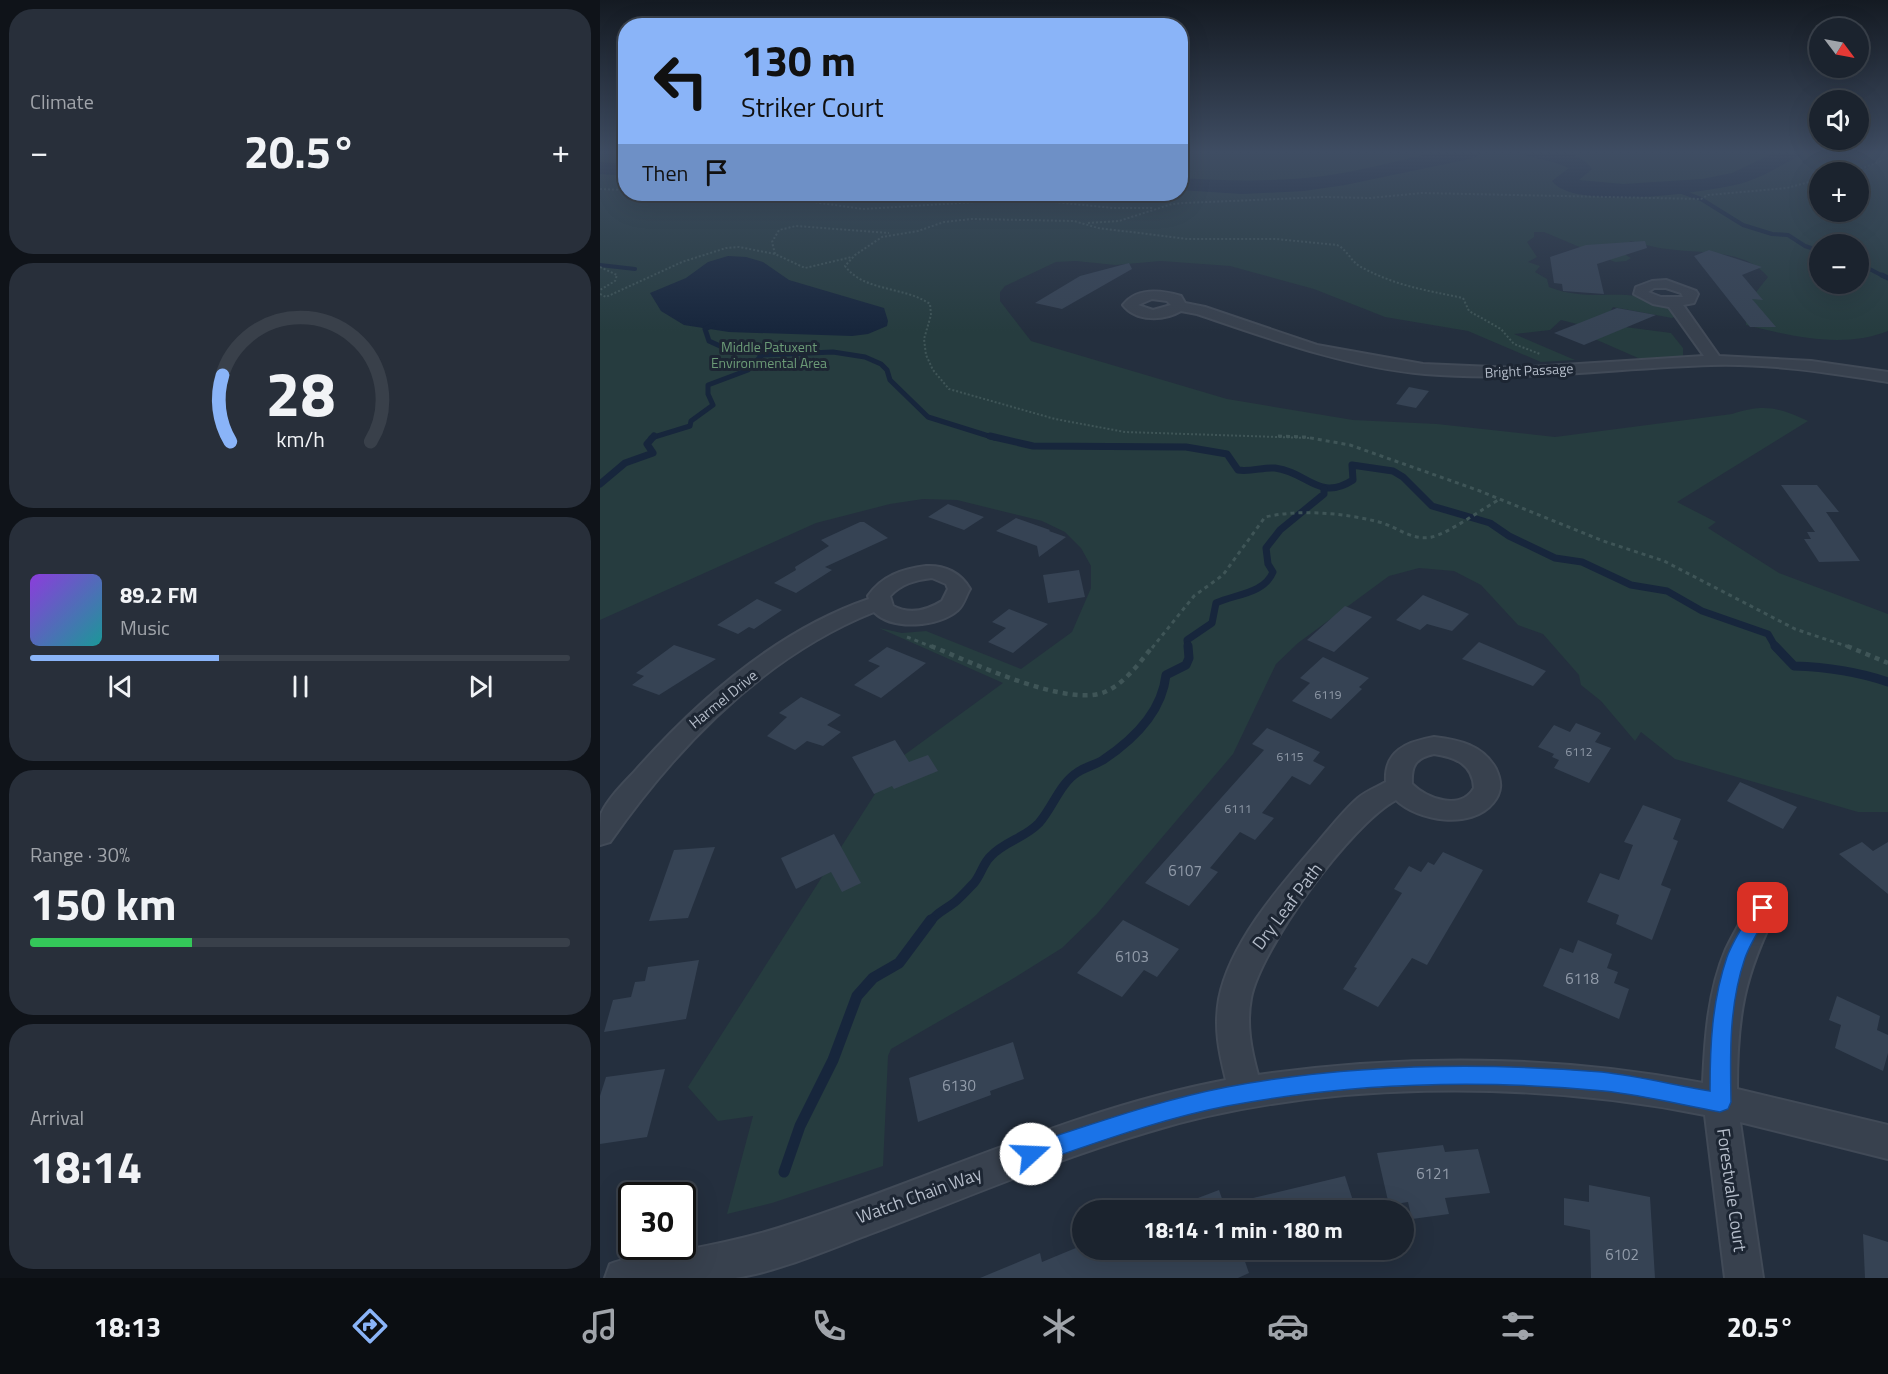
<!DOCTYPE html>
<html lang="en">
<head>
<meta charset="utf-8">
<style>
  body { margin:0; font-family:"Titillium Web",sans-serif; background:#282f3a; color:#f1f3f6; height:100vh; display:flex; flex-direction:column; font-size:22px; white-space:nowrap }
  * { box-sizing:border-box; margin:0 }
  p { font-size:20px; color:#a0a4aa }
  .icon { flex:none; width:33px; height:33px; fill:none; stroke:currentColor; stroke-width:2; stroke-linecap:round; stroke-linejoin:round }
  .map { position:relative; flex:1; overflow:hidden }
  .panel { display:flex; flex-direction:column; gap:9px; padding:9px; background:#0f1319; width:600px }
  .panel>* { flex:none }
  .top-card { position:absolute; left:18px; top:18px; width:570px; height:183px; border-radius:24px; box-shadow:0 6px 24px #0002,0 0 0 2px #39404a; background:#8ab4f8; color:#111; overflow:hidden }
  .needle { width:39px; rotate:122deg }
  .tools { position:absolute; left:1209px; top:18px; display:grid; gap:12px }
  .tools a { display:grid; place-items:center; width:60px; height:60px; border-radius:50%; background:#1b232e; box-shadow:0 6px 24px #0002,0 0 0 2px #39404a; font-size:30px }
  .speed { position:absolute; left:18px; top:1182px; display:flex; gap:12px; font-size:30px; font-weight:700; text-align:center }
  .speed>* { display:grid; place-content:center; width:78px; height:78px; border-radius:50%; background:#1b232e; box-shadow:0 6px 24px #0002,0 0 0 2px #39404a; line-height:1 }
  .speed .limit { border:3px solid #111; border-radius:9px; background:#fff; color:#111 }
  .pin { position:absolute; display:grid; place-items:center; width:51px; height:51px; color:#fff; margin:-26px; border-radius:12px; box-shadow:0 3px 9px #0006 }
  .me { position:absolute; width:66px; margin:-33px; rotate:70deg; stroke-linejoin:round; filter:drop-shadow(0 0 4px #0008) }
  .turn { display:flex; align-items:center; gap:21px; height:126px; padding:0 24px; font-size:27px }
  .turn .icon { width:78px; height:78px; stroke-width:2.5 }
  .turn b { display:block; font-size:42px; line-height:51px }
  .then { display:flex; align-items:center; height:57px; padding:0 24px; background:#0003; gap:12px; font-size:22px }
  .big { font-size:45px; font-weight:700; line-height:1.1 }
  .panel .card { flex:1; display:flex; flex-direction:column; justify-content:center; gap:9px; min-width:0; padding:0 21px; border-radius:24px; background:#282f3a }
  .panel .dial { align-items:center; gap:0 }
  .dial svg { height:156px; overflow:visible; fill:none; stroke:#39404a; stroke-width:7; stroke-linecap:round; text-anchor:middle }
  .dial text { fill:#f1f3f6; stroke:none }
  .song { display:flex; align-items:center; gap:18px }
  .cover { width:72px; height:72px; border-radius:9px; background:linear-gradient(135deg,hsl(270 70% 55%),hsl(180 70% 35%)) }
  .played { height:6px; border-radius:3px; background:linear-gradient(90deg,#8ab4f8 35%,#39404a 35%) }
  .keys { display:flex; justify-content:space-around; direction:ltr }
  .heat { display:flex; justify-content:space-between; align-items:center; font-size:33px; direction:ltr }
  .charge { height:9px; border-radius:4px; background:linear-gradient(90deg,#34c759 30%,#39404a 0) }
  .trip { position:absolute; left:472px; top:1200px; width:342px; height:60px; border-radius:30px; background:#1b232e; box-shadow:0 6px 24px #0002,0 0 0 2px #39404a; font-weight:700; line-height:60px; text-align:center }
  .menu { display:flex; height:96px; justify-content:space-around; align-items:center; background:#0b0e12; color:#a0a4aa }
  .menu .icon { width:42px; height:42px }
  .menu .selected { color:#8ab4f8 }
  .menu b { font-size:27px; color:#f1f3f6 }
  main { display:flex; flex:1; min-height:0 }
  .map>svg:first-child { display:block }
  .green { fill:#263c3f; fill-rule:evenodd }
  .water { fill:#17263c }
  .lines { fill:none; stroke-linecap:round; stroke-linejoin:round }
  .stream-far4 { stroke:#17263c; stroke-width:4 }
  .stream-far3 { stroke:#17263c; stroke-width:5 }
  .stream-far2 { stroke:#17263c; stroke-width:7 }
  .stream-far1 { stroke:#17263c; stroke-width:9 }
  .stream { stroke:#17263c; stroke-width:11 }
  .river { fill:#17263c; fill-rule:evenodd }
  .building { fill:#364354 }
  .minor-casing { stroke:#414a57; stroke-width:4 }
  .path-far2 { stroke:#3f5557; stroke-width:2; stroke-dasharray:2 2; stroke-linecap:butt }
  .path-far1 { stroke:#3f5557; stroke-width:3; stroke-dasharray:4 4; stroke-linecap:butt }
  .path { stroke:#3f5557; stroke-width:4.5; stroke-dasharray:5 5; stroke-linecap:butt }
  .minor { fill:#38414e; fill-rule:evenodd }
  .route { fill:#1a73e8; stroke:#114b97; stroke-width:1.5 }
  .labels { text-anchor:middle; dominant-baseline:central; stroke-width:6; stroke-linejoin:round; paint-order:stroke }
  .number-label { font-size:12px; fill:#929caa }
  .far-park-label { font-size:14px; fill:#6b9a76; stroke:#1d2633 }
  .far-street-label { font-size:14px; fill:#b4bcc9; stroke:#1d2633 }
  .street-label { font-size:15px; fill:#b4bcc9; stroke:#1d2633 }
  .near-number-label { font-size:15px; fill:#929caa }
  .near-street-label { font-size:18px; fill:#b4bcc9; stroke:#1d2633 }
</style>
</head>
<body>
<main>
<section class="panel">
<div class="card"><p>Climate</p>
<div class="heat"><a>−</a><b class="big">20.5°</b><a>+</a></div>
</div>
<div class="card dial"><svg viewBox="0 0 100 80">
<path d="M14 69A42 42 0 1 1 86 69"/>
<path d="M14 69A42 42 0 0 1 10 35" stroke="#8ab4f8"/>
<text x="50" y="56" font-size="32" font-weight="700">28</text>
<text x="50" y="72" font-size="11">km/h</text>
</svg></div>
<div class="card">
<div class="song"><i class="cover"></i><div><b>89.2 FM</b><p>Music</p></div></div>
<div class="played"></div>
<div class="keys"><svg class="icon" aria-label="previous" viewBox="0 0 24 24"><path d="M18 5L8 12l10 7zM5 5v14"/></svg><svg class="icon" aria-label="pause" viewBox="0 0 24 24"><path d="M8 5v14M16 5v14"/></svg><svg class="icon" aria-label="next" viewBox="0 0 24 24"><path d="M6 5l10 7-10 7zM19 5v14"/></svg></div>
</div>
<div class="card"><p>Range · 30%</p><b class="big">150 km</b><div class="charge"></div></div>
<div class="card"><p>Arrival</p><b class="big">18:14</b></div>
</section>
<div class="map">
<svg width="1288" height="1278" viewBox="0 0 1288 1278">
  <rect width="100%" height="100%" fill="#242f3e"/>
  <!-- green -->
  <path class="green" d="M0,152H25L26,194H580L581,152H1288V331C1243,349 1191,336 1146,325L1145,306L1168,277C1144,248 1102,254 1068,249C1055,248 1043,244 1031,241L1017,250L1031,258L1026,261L1015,262L944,232H934V237L927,242L937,257L928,262L940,266L935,272L947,279L949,287C976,298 1000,294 1027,295C1044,296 1061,304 1076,311L1078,315L1072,318L1013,307L1002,324L1071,333L1083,348V357L1045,361L997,340L981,325L961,320L950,330L914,334L975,360L941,362L868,331L785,317L714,289L630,266L561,261L515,265L476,261L456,262L405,286L400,292V301L431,341L627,399L753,420L837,424L955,437L1132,414C1164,404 1178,407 1208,421L1077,502L1116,522L1108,528L1179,573L1288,614V812H1258L1075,759L1041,732L1035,741L1001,701L981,685L979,675L943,634L918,625L881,585L854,571L819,568L789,576L698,643L676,664L633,754L497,914L462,948L409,981L291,1049L288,1056L283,1166L172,1203L127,1214L153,1116L118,1121L88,1087L296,761L403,683L279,628L302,633L326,631L421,669L472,632L491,588V566L481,548L465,532L442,521L357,500L323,499L290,504L216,523L0,620ZM1220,172H1258V212H1220ZM1220,244H1258V284H1220Z"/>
  <!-- water -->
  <polygon class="water" points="128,256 146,257 163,262 189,280 284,308 288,321 287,326 268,334 252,336 129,332 84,325 61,311 50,293 86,278 108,262"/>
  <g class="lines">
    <!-- stream-far4 -->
    <g class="stream-far4">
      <polyline points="1074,189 1101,199 1143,225 1172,234 1188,235 1205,246 1220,251"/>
      <polyline points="1258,263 1285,277"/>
      <polyline points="0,265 35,269"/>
    </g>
    <!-- stream-far3 -->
    <g class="stream-far3">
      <polyline points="1282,275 1288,278"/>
      <polyline points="113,325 105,329 109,341 120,346 146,347 162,355 233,352 265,357 281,364 287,370 290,380 328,417 395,438"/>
      <polyline points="51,438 90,426 91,421 113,405 108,394 108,385 148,370 162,355"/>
    </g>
    <!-- stream-far2 -->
    <g class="stream-far2">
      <path d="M390,436L433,446L586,447L627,454L638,470C651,472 663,467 675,468C708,472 719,502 753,480L752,465L793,471L803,477L832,506L890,523L909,536L955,558L982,562L1031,585L1067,591L1102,611L1168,634L1176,648"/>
      <polyline points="0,484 25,463 53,453 47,444 54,436"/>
      <path d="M588,648L587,640L612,623L616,603C635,594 664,594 673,572L668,564L666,548L680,530L724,494V489"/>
    </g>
    <!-- stream-far1 -->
    <g class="stream-far1">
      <path d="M1175,646L1194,666C1227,667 1256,671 1288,682"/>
      <path d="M330,922C337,912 345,910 355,902C361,897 368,889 374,883C381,875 383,863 391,856C405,841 425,838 439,823C453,807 460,783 478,772C485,767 495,765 503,760C533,740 562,712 566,675L586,665L589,658L588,646"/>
    </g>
    <!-- stream -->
    <polyline class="stream" points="184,1172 200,1126 233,1060 257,996 273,978 299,963 331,920"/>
    <!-- river -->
    <g class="river">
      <path d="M837,152H884L874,158L745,185L704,191L642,194L580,190V178C628,181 676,182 724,176C762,171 799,160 837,152Z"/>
      <path d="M924,152C947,152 977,147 992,169L979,180L1023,184L1102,179L1132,173L1176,152H1203L1200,156C1182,164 1165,176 1146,182C1113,192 974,212 952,181L969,168L953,162L927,156Z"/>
      <polygon points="0,162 26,164 26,176 0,174"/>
    </g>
  </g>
  <!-- building -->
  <g class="building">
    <polygon points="1045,241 1047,248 997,264 1004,294 963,291 962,284 954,283 950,257 986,245"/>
    <polygon points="1109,250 1162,267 1142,275 1163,300 1152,299 1176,327 1150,327 1094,256"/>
    <polygon points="529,263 532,269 462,309 435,303 480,276"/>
    <polygon points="1017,308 1056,315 984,345 954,333"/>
    <polygon points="809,387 829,391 816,408 796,404"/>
    <polygon points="1181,485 1217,485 1239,512 1226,512 1260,561 1219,562 1204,539 1211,539 1207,532 1215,532"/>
    <polygon points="348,504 384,517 364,530 328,517"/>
    <polygon points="416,518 450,530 449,531 466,537 439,557 437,546 396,531"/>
    <polygon points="260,522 264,522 288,538 225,567 232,570 196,593 174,583 196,570 195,567 229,546 221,540"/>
    <polygon points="479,570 485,597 448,603 443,575"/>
    <polygon points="823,595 869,614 852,631 827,624 820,630 796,620"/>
    <polygon points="157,599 182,610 154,629 149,627 138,634 117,625"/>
    <polygon points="745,606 772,617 734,652 707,640"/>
    <polygon points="409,609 448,624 413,653 388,642 406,628 392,622"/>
    <polygon points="879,642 926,662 946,671 933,686 862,659"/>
    <polygon points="74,645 116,659 59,695 32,685 44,676 36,673"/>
    <polygon points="287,647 326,663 281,698 254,685 280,666 268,661"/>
    <polygon points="723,657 769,678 759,687 762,689 731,719 692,701 710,683 700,678"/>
    <polygon points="201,697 241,715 227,725 241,732 223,746 207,741 195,750 167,736 187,717 179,713"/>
    <polygon points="976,723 1001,733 995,742 1011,748 989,783 954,768 959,760 952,757 954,754 938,747 954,725 970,732"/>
    <polygon points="667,728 720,752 713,761 725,767 710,785 692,776 662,813 674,818 655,840 640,832 610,868 618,872 589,906 545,883 664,750 652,744"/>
    <polygon points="295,740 309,762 328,755 338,771 294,789 292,786 274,794 252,757"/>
    <polygon points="1140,782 1197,807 1183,829 1127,801"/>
    <polygon points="1043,805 1081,819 1073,839 1078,841 1061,885 1071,889 1052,940 1016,924 1019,915 987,902 1000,873 1019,880 1033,845 1024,842"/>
    <polygon points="234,834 261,883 242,892 231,872 196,889 181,858"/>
    <polygon points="1262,842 1273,851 1288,842 1288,894 1239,854"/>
    <polygon points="115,847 88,918 49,921 74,850"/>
    <polygon points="843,852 883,870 827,965 812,958 778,1007 743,989 757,968 754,967 802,893 794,889 809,866 821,872 828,862 834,865"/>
    <polygon points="523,920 579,949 557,977 544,970 522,997 477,973"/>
    <polygon points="978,940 1012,954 1007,968 1018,972 1014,983 1029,989 1019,1019 943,986 960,948 973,953"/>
    <polygon points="99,960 86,1019 4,1032 13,1000 31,997 35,982 45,981 48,967"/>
    <polygon points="1237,996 1280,1016 1277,1030 1288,1035 1288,1053 1283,1071 1235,1048 1241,1025 1229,1020"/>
    <polygon points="413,1042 424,1079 390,1091 391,1095 318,1122 309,1078"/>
    <polygon points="65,1069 47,1137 0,1144 0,1096 6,1077"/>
    <polygon points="843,1145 845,1152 878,1149 890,1193 845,1198 849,1214 812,1219 808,1202 789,1205 777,1153"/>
    <polygon points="745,1176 756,1210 633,1210 632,1203"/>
    <polygon points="989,1185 1050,1197 1055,1278 991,1278 990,1230 964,1225 964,1198 989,1202"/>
    <polygon points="619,1190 626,1210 569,1210 569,1209"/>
    <polygon points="1263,1234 1288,1242 1288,1278 1265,1278"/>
    <polygon points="483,1245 483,1250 641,1250 649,1273 638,1278 380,1278 440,1253 442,1262"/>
  </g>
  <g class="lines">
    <defs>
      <g id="minor">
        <path d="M1066,280L1096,291L1098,294L1094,303L1083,305L1119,356L1211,361L1288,372V382C1230,373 1170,363 1111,365C1016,368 921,382 825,374C746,367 671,339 597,314L581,311C564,321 536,322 523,305C537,287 561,290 581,296L585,303L605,307L717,345L823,364L916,368L1104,356L1069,307L1053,304L1034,294L1036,287L1052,281ZM1066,288L1081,293L1083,297H1061L1048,292L1054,288ZM552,299L567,301L571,305L553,310L538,305Z"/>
        <path d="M326,566C345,565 361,573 370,589C366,595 364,605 358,610C339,627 293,631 274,612C164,656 76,748 10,842L0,845C0,836 0,821 1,814C8,798 24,783 35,771C98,700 178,630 269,599L268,596C282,576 302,569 326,566ZM332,578L346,584L348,589L342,601C326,611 310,615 293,606L290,596C301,584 315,580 332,578Z"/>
        <path d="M834,737C859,740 883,745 896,769C902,782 902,792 893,803C871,830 818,821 796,800C751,824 661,947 651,998C646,1025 651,1049 658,1075C805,1054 958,1055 1103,1083C1105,1038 1108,991 1126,949C1134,932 1144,916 1153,900L1163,896L1173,900L1178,908C1144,975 1137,1015 1137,1089L1288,1125V1159L1140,1122L1163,1278H1125L1105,1115C932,1080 717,1080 548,1132C453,1160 363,1199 270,1234C230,1249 177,1272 135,1278C123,1278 108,1278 96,1278C65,1278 35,1278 5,1278L10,1264C33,1255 57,1256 81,1251C118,1244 156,1236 191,1224C336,1177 476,1108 626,1080C619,1052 614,1028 619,999C630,942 681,885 718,842C731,827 743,811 758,798C766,791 777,787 786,782C784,751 806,742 834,737ZM834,754C855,757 873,764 874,788C861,811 827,799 812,784C811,766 815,758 834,754Z"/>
      </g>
    </defs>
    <!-- minor casing -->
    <use href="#minor" class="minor-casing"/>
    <!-- path-far2 -->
    <g class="path-far2">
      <polyline points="1253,172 1288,158"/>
      <polyline points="0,189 26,190"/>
      <polyline points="156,194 263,209 425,199 513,208 554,208"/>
      <polyline points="488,223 519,221 572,204 584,203 724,197 770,198 822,193 1101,199 1108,195 1187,188 1220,179"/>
      <polyline points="175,254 172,242 179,230 196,226 289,233"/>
      <polyline points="0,267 17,275 15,281 0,290"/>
      <polyline points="0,294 6,297 82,262 126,248 139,247 175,254 205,268 252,257"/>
      <path d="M709,438L525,432L455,419L349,389L333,370L326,355L324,339L331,315L330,304C304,286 264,292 245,266L255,255L282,237L318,231L344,222L371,219L474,221L498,228L588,239H676L737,245C747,249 751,262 761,267C796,286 825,290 863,298L869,311L901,329L914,344L940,354"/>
    </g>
    <!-- path-far1 -->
    <g class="path-far1">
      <polyline points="678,436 705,437 750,445 880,491 1003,541 1064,561 1195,629 1252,648"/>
      <polyline points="307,637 335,648"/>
      <path d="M552,648L594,596L623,575L665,517C701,509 744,513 779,522C798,527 811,541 832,537C847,534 884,508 900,499"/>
    </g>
    <!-- path -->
    <g class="path">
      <path d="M331,646C369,661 470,710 507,691C526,682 540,662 553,646"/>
      <polyline points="1247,646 1288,663"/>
    </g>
    <!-- minor -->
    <use href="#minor" class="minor"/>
  </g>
  <!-- sky -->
  <linearGradient id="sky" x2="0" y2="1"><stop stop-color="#141a22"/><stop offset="0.46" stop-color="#3f4d63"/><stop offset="1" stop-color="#3f4d63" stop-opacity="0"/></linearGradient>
  <rect width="1288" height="331" fill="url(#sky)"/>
  <!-- route -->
  <path class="route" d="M1163,901L1169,903L1172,908C1163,924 1151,941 1145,958C1129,1005 1130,1053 1131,1102L1128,1109L1120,1112C1082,1105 1043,1095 1004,1091C879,1079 750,1083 627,1106C560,1119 496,1143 431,1165L423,1162L420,1154L423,1147L431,1144C496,1123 560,1100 627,1087C750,1064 878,1062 1002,1072C1038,1076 1074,1085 1110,1091C1110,1045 1112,1001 1127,957C1134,938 1147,920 1157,903Z"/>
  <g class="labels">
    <!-- number labels -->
    <g class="number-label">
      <text x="728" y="694">6119</text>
      <text x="979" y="751">6112</text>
      <text x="690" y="756">6115</text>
      <text x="638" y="808">6111</text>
    </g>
    <!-- far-park labels -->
    <g class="far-park-label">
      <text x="169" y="346">Middle Patuxent<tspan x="169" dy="16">Environmental Area</tspan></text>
    </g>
    <!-- far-street labels -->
    <g class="far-street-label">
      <text transform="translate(929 370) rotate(-3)">Bright Passage</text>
    </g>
    <!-- street labels -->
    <g class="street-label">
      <text transform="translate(123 699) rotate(-39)">Harmel Drive</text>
    </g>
    <!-- near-number labels -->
    <g class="near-number-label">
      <text x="585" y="870">6107</text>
      <text x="532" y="956">6103</text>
      <text x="982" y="978">6118</text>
      <text x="359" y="1085">6130</text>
      <text x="833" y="1173">6121</text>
      <text x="1022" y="1254">6102</text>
    </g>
    <!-- near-street labels -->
    <g class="near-street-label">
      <text transform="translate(687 906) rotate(-53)">Dry Leaf Path</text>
      <text transform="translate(1132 1190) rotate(82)">Forestvale Court</text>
      <text transform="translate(319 1195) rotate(-20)">Watch Chain Way</text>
    </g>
  </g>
</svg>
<div class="tools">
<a><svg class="needle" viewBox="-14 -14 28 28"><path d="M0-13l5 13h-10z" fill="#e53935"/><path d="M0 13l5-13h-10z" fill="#a0a4aa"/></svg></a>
<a><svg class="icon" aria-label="sound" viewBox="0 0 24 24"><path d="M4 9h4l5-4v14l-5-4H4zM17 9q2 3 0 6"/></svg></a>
<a>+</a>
<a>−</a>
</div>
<div class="speed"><div class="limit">30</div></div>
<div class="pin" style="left:1163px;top:908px;background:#d93025"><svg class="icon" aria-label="arrive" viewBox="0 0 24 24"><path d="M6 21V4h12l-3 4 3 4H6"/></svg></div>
<svg class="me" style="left:431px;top:1154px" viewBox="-20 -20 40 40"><circle r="19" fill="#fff"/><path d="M0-13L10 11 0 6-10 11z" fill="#1a73e8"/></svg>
<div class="trip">18:14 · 1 min · 180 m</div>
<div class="top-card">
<div class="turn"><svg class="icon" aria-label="left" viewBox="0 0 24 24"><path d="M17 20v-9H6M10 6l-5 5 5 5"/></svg><div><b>130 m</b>Striker Court</div></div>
<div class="then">Then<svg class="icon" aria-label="arrive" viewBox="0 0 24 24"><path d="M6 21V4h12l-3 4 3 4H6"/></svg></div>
</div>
</div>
</main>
<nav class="menu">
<b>18:13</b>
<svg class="icon selected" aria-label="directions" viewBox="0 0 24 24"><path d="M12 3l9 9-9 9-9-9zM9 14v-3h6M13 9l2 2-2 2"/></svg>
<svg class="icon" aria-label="music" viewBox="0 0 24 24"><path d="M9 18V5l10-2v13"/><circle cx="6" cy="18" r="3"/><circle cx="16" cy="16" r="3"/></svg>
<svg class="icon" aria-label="phone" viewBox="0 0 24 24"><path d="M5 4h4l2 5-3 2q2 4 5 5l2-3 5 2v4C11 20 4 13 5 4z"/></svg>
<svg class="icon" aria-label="climate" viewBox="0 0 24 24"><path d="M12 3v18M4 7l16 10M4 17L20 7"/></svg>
<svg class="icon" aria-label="car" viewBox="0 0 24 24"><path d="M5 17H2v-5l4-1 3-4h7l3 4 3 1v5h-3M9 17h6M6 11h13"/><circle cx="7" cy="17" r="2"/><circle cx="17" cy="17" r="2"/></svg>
<svg class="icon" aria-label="filters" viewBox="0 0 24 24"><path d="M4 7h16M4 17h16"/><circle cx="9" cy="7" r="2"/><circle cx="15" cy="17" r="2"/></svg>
<b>20.5°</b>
</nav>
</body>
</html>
